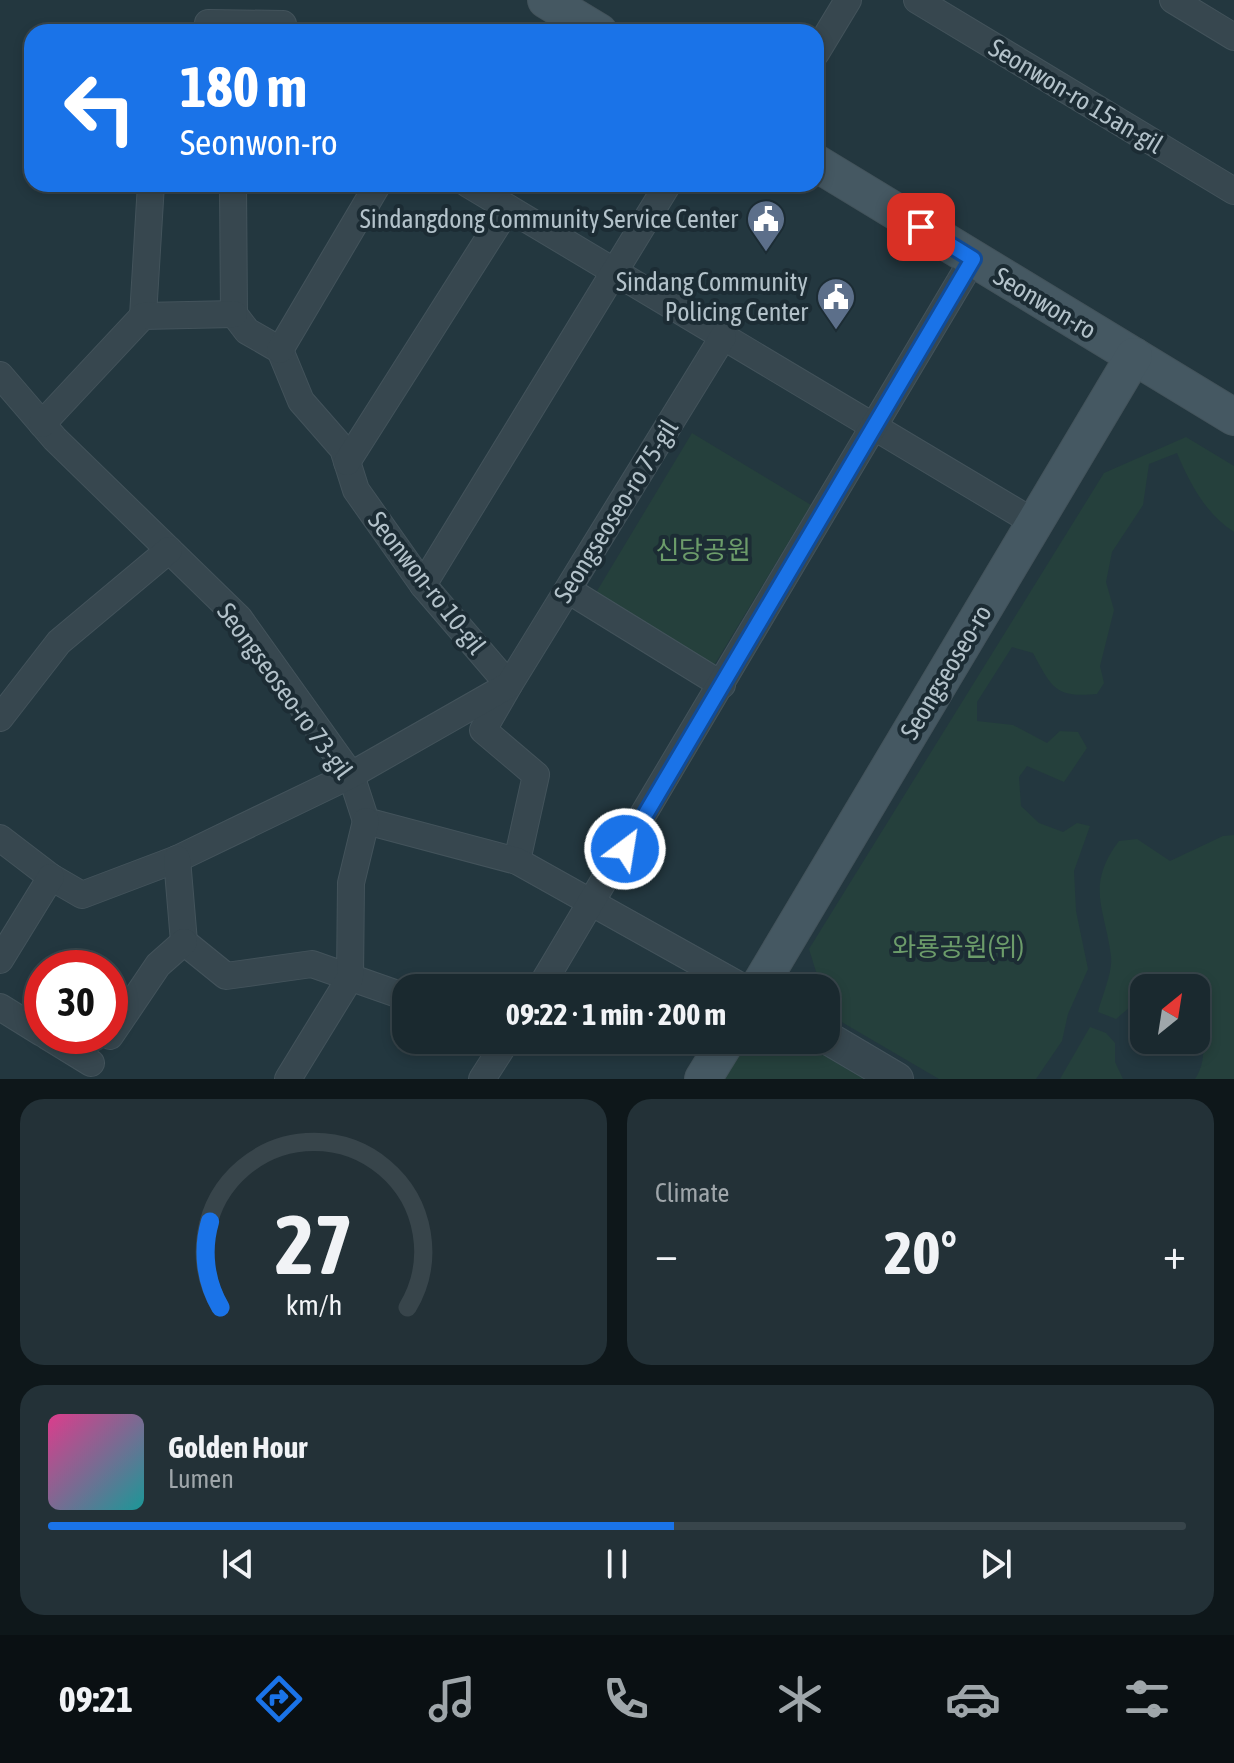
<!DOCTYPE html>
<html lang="en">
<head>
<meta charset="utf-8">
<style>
  body { margin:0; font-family:"Asap Condensed","Noto Sans KR",sans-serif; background:#233137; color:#f1f3f6; height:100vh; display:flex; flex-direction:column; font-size:30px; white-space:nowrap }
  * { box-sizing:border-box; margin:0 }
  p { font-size:26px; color:#9fa6aa }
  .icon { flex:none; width:44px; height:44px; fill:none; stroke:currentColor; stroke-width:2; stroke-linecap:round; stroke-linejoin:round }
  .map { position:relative; height:1079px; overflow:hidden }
  .drawer { display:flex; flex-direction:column; gap:20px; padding:20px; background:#0e171a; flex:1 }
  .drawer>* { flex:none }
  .hud { position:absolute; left:24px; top:24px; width:800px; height:168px; border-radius:24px; box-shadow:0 4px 12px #0003,0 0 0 2px #38454b; background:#1a73e8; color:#fff; overflow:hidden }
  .needle { width:52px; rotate:30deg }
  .fabs { position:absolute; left:1130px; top:974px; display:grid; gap:16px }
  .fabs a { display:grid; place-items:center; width:80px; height:80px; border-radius:16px; background:#1a292f; box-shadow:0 4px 12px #0003,0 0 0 2px #38454b; font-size:40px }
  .speed { position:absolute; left:24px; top:950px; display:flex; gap:16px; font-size:40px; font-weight:700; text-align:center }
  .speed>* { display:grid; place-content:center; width:104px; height:104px; border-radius:50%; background:#1a292f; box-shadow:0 4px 12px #0003,0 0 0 2px #38454b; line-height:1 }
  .speed .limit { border:12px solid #d22; background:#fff; color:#111 }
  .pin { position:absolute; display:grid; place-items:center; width:68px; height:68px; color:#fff; margin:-34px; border-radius:16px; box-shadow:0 4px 12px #0006 }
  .me { position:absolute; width:88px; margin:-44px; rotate:31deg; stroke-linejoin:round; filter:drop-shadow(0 0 6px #0008) }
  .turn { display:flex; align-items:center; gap:28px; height:168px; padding:0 24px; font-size:36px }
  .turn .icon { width:104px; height:104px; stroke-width:2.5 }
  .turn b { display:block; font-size:56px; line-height:68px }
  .big { font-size:60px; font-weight:700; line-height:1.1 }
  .drawer .widget { flex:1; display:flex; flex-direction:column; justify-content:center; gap:12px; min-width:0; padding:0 28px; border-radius:24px; background:#233137 }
  .drawer .dial { align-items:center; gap:0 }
  .dial svg { height:208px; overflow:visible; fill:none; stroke:#38454b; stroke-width:7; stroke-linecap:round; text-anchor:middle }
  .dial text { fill:#f1f3f6; stroke:none }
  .song { display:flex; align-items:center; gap:24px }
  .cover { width:96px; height:96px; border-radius:12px; background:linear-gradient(135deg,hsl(330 70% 55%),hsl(180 70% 35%)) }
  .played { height:8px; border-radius:4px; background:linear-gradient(90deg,#1a73e8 55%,#38454b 55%) }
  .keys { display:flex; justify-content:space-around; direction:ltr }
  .heat { display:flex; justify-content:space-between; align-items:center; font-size:44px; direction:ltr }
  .drawer .tiles { flex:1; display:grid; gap:20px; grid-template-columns:1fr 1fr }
  .widget:last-child { grid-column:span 2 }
  .trip { position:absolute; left:392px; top:974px; width:448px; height:80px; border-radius:24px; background:#1a292f; box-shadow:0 4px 12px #0003,0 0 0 2px #38454b; font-weight:700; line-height:80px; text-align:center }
  .menu { display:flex; height:128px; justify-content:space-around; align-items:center; background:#0a1013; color:#9fa6aa }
  .menu .icon { width:56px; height:56px }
  .menu .current { color:#1a73e8 }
  .menu b { font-size:36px; color:#f1f3f6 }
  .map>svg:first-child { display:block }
  .green { fill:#25403c }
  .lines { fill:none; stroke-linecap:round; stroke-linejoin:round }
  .minor-casing { stroke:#43535b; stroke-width:28 }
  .tertiary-casing { stroke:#43535b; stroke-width:34 }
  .secondary-casing { stroke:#43535b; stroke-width:38 }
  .minor { stroke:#37474f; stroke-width:26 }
  .tertiary { stroke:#37474f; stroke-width:32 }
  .secondary { stroke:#455862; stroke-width:36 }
  .route-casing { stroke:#114b97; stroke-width:20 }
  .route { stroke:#1a73e8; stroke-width:14 }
  .labels { text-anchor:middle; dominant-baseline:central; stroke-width:8; stroke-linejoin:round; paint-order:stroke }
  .street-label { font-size:26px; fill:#b3c2ca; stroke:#1c2c34 }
  .poi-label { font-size:26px; fill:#b3c2ca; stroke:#1c2c34; text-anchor:end }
  .park-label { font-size:26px; fill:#6c9c6a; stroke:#1c2c34 }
</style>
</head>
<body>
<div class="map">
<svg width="1234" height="1079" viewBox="0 0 1234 1079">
  <rect width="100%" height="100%" fill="#23373f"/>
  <!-- green -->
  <g class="green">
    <polygon points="692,433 811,505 713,667 594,596"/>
    <path d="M1186,437L1234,466V532C1206,514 1190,484 1177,453L1149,464L1143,505L1112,552L1106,582L1114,610L1100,666L1104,683L1097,694C1055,698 1052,688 1033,653L1012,647L977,702V721L1013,725L1047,743L1060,731L1078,732L1087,748L1064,782L1027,766L1019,777L1021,806L1039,823L1063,832L1077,823L1090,826L1074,871L1076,911L1088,969L1068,1014L1062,1041L1036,1079H939L828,1014L826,988H821L809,949L1104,473Z"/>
    <path d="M1234,835V1079H1195C1213,1053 1196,1018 1196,988H1144V995L1116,1019L1098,1012C1102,996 1113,972 1111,956C1105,908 1085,886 1119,841L1137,839L1170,861L1223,836Z"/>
    <polygon points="1090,1027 1106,1033 1115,1043 1115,1062 1123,1079 1060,1079"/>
    <polygon points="738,1040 798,1040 864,1079 716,1079"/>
  </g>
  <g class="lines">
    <defs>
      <g id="minor">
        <polyline points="917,0 1234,191"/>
        <polyline points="1173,0 1234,37"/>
        <polyline points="207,32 208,23 283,24"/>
        <polyline points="816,53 848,0"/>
        <polyline points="233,184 234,314 247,331 280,350 301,401 343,449 356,490 423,585 509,685 483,730 536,775 517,861"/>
        <polyline points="468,184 1035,523"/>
        <polyline points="143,316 151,184"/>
        <polyline points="280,350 378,184"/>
        <polyline points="0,375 55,439 239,618 351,775 366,821 517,861 744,988"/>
        <polyline points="42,424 143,316 234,314"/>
        <polyline points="347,462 508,208"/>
        <polyline points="423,585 668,184"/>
        <polyline points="568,590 722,685"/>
        <polyline points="0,718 59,642 169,550"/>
        <polyline points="0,838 51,877 82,895 177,859 351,775 509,685 723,337"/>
        <polyline points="177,859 184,942"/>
        <polyline points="184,942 226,976 312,964 406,997"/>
        <polyline points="0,960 51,877"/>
        <polyline points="540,988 973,259"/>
        <polyline points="0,1007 42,1033"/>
        <polyline points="47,1036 91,1063"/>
        <polyline points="110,1036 158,965 184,942"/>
        <polyline points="288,1079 350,978 351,883 366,821"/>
        <polyline points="482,1079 507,1040"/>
      </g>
      <polyline id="tertiary" points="826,1037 897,1079"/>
      <g id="secondary">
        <polyline points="546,0 599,32"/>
        <polyline points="816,163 1234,417"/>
        <polyline points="758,988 1134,356"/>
        <polyline points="703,1079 727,1040"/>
      </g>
    </defs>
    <!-- minor casing -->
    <use href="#minor" class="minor-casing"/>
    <!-- tertiary casing -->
    <use href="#tertiary" class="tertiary-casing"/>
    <!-- secondary casing -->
    <use href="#secondary" class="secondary-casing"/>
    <!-- minor -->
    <use href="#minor" class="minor"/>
    <!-- tertiary -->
    <use href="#tertiary" class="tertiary"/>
    <!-- secondary -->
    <use href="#secondary" class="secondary"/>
  </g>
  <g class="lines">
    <defs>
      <polyline id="route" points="625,849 973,259 921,227"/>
    </defs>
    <!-- route casing -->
    <use href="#route" class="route-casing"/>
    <!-- route -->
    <use href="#route" class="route"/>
  </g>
  <!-- icons -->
  <defs>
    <symbol id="civic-pin" viewBox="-11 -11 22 30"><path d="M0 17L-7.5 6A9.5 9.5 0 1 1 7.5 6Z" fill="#5c6f8a" stroke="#1c2c34"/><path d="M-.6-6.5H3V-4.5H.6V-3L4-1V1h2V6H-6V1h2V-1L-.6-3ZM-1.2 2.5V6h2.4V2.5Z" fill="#fff"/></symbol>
  </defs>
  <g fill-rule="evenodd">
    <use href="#civic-pin" x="744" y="197" width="44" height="60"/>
    <use href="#civic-pin" x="814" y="275" width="44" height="60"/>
  </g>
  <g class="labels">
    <!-- street labels -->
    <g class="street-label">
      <text transform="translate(1076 96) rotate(31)">Seonwon-ro 15an-gil</text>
      <text transform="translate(1045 303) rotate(31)">Seonwon-ro</text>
      <text transform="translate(616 511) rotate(-58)">Seongseoseo-ro 75-gil</text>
      <text transform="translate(427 583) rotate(52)">Seonwon-ro 10-gil</text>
      <text transform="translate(946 672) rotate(-59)">Seongseoseo-ro</text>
      <text transform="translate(285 691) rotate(54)">Seongseoseo-ro 73-gil</text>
    </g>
    <!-- poi labels -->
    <g class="poi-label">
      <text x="738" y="219">Sindangdong Community Service Center</text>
      <text x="808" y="282">Sindang Community<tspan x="808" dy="30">Policing Center</tspan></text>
    </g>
    <!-- park labels -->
    <g class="park-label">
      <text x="703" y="550">신당공원</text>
      <text x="958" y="947">와룡공원(위)</text>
    </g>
  </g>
</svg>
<div class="fabs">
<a><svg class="needle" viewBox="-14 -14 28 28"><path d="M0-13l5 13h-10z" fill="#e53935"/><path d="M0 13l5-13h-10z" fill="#9fa6aa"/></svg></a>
</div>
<div class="speed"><div class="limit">30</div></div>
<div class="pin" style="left:921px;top:227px;background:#d93025"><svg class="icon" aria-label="arrive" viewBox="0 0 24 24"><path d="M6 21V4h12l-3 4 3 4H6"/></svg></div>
<svg class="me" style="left:625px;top:849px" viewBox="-20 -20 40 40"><circle r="17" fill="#1a73e8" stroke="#fff" stroke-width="3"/><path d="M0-11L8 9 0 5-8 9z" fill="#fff"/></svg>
<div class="trip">09:22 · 1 min · 200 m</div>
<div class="hud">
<div class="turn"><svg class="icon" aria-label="left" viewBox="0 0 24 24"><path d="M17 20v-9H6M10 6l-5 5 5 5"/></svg><div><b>180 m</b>Seonwon-ro</div></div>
</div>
</div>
<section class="drawer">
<div class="tiles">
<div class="widget dial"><svg viewBox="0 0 100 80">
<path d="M14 69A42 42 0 1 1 86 69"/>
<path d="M14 69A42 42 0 0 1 10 36" stroke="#1a73e8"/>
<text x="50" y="56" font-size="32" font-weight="700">27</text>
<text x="50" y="72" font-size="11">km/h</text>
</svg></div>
<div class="widget"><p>Climate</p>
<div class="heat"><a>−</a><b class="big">20°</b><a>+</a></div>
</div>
<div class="widget">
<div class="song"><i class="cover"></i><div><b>Golden Hour</b><p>Lumen</p></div></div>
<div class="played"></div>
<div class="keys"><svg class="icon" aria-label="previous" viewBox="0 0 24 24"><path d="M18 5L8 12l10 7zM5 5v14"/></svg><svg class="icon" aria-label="pause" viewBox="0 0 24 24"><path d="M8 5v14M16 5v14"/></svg><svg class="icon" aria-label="next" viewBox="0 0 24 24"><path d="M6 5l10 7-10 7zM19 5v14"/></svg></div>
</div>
</div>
</section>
<nav class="menu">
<b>09:21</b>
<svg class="icon current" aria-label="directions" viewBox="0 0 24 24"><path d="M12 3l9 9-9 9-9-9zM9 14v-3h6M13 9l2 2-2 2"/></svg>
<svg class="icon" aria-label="music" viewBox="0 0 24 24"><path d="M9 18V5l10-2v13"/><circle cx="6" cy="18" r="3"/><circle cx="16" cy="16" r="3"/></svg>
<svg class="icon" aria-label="phone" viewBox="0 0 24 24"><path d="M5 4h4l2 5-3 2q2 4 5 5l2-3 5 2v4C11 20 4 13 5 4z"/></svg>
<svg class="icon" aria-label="climate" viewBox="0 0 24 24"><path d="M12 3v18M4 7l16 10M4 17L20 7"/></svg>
<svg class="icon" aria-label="car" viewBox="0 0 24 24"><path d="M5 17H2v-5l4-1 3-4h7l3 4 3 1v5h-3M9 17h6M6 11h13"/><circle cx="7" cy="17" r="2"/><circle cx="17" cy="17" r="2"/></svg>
<svg class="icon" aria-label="filters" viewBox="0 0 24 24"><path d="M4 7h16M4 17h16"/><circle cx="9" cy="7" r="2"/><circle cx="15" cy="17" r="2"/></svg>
</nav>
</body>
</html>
